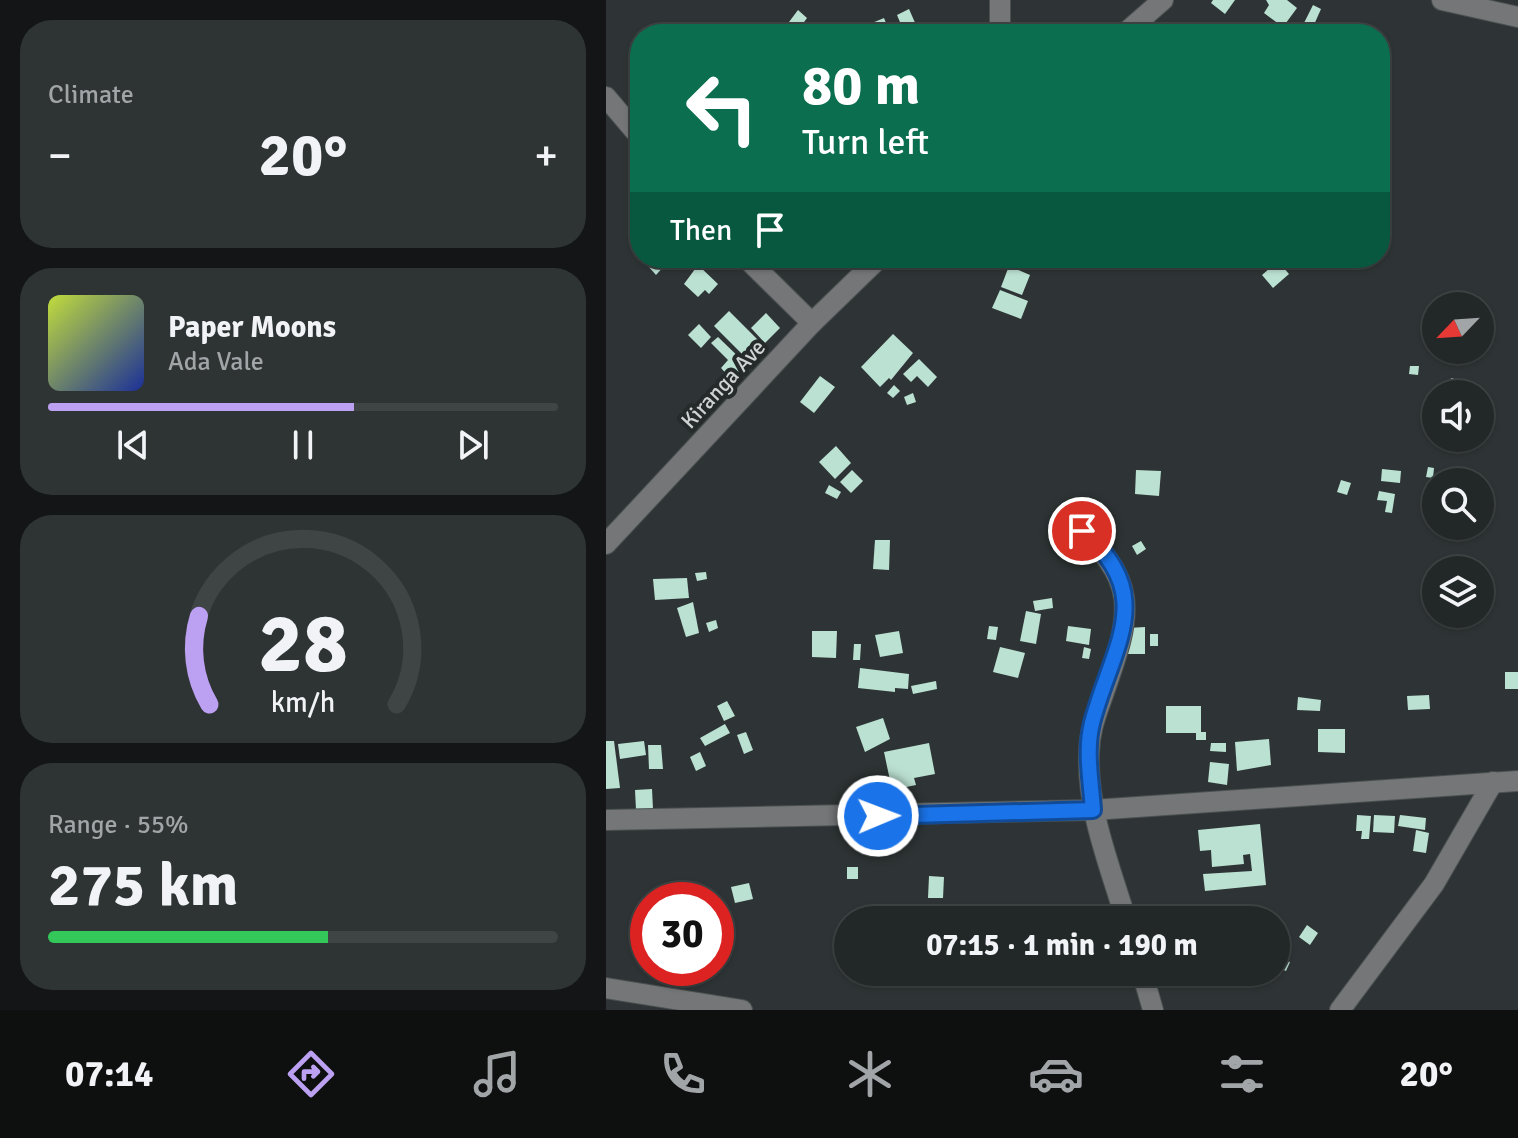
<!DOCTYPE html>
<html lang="en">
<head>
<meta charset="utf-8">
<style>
  body { margin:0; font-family:Signika,sans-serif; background:#2e3334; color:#f1f3f6; height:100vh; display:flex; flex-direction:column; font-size:30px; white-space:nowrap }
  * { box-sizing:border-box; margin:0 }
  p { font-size:26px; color:#a2a5a8 }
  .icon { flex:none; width:44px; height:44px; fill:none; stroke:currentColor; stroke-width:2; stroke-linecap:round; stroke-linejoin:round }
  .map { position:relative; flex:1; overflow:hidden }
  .drawer { display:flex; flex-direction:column; gap:20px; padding:20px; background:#131516; width:606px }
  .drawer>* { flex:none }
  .guide { position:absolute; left:24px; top:24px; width:760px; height:244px; border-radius:32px; box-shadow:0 2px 6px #0004,0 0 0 2px #3f4445; background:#0b6e4f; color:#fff; overflow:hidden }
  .needle { width:52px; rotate:245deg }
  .tools { position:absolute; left:816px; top:292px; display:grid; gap:16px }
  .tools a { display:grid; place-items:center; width:72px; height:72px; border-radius:50%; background:#222728; box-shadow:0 2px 6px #0004,0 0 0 2px #3f4445; font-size:40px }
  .speed { position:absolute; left:24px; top:882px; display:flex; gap:16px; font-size:40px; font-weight:700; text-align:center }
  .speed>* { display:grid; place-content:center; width:104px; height:104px; border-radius:50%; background:#222728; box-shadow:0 2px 6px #0004,0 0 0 2px #3f4445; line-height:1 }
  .speed .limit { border:12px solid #d22; background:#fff; color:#111 }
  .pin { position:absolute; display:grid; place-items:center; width:68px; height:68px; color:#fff; margin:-34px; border:4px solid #fff; border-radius:50%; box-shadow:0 2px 8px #0007 }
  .me { position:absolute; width:88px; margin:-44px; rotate:89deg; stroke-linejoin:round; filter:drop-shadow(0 0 6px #0008) }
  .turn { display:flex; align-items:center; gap:28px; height:168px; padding:0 40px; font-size:36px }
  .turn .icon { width:104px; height:104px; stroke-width:2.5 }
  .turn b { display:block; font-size:56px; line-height:68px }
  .then { display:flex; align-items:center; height:76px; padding:0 40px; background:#0003; gap:16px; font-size:30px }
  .big { font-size:60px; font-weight:700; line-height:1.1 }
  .drawer .tile { flex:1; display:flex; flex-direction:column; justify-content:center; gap:12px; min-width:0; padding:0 28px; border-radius:32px; background:#2e3334 }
  .drawer .dial { align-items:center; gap:0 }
  .dial svg { height:208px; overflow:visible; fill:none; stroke:#3f4445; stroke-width:7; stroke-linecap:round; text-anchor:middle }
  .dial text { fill:#f1f3f6; stroke:none }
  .song { display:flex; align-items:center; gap:24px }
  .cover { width:96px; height:96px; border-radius:12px; background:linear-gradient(135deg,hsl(70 70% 55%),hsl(230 70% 35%)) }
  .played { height:8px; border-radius:4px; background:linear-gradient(90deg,#bca0f2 60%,#3f4445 60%) }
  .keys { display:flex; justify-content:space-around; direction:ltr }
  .heat { display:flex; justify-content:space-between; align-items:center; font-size:44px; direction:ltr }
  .charge { height:12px; border-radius:6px; background:linear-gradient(90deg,#34c759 55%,#3f4445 0) }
  .trip { position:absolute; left:228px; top:906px; width:456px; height:80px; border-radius:40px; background:#222728; box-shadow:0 2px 6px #0004,0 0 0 2px #3f4445; font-weight:700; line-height:80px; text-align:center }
  .tab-bar { display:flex; height:128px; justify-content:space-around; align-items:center; background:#0e1010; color:#a2a5a8 }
  .tab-bar .icon { width:56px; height:56px }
  .tab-bar .on { color:#bca0f2 }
  .tab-bar b { font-size:36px; color:#f1f3f6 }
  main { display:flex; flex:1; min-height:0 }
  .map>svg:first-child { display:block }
  .building { fill:#bbe1d2 }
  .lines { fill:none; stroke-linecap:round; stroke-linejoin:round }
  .minor-casing { stroke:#4b5151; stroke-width:22 }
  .minor { stroke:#747678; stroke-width:20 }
  .route-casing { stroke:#114b97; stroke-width:20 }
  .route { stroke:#1a73e8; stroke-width:14 }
  .labels { text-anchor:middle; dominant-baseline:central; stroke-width:8; stroke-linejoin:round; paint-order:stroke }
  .street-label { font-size:22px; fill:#cfd3d3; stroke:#252a2b }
</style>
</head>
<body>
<main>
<section class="drawer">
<div class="tile"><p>Climate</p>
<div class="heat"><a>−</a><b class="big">20°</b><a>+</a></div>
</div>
<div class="tile">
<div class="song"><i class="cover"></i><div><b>Paper Moons</b><p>Ada Vale</p></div></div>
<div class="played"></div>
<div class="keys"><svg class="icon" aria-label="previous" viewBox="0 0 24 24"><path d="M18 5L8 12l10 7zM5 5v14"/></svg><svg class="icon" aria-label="pause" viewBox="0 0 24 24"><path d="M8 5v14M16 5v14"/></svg><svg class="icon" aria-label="next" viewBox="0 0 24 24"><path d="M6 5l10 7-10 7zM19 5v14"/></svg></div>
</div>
<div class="tile dial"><svg viewBox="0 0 100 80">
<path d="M14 69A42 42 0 1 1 86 69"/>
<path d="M14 69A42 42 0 0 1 10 35" stroke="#bca0f2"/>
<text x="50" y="56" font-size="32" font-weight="700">28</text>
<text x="50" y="72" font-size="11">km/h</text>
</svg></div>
<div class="tile"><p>Range · 55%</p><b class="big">275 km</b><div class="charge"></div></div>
</section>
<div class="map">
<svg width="912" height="1010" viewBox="0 0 912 1010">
  <rect width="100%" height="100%" fill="#2e3435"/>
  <!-- building -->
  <g class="building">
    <polygon points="607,0 629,0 619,14 605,3"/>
    <polygon points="660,0 681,0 691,8 677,27 658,13 663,5"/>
    <polygon points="707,5 715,9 707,27 698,23"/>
    <polygon points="303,9 314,34 299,34 291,15"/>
    <polygon points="192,10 201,18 193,29 183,22"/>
    <polygon points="278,18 282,28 270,33 266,23"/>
    <polygon points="35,258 50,258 59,265 50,275"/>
    <polygon points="672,261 683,274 667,288 656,275"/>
    <polygon points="92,265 112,284 103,294 99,290 92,297 78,284"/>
    <polygon points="403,266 424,275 416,295 395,287"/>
    <polygon points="394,290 422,301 415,319 386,308"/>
    <polygon points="123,311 152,340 137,355 108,326"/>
    <polygon points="160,313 174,328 159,343 145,328"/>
    <polygon points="93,324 105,337 95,348 82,335"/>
    <polygon points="287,334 307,353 285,380 283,378 274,387 255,367"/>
    <polygon points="112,337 140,364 125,379 115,368 122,360 105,343"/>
    <polygon points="313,359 331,377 322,387 311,376 305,382 297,374"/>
    <polygon points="804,366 813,366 812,375 803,374"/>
    <polygon points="214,376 229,387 208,413 194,402"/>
    <polygon points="845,378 853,380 849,394 842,392"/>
    <polygon points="288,385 294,391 287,398 281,393"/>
    <polygon points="307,393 310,402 301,405 298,397"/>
    <polygon points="230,446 245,463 229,479 213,462"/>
    <polygon points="822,467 828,468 827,478 820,477"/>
    <polygon points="776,469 795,471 794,483 775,481"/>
    <polygon points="246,470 257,481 245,493 234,482"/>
    <polygon points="530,470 555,471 553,496 529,494"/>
    <polygon points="735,480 745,483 741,495 731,492"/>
    <polygon points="223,485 235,492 231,499 219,493"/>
    <polygon points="773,491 789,494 786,513 779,512 781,501 771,500"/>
    <polygon points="269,540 284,540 283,570 267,569"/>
    <polygon points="535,541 540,549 531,555 526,546"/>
    <polygon points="100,572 101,579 91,581 89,573"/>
    <polygon points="81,578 83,598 49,600 47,579"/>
    <polygon points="446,598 447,608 429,611 427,601"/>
    <polygon points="87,602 93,633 80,637 71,608"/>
    <polygon points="420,611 435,614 430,644 414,641"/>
    <polygon points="110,620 112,628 103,632 100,623"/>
    <polygon points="383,626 392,627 390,640 381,639"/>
    <polygon points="462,626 485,629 483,645 460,641"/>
    <polygon points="539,627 539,654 522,654 522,628"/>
    <polygon points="206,631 231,631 230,658 206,657"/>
    <polygon points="293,631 297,653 274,657 269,635"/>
    <rect x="544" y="634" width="8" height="12"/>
    <polygon points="248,644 255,644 254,660 247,660"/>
    <polygon points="394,647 419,653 412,678 387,672"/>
    <polygon points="478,647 485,649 483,659 476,658"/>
    <polygon points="254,668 303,674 302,689 289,688 289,692 252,688"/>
    <rect x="899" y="672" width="13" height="17"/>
    <polygon points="330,681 331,689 307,694 305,686"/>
    <polygon points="823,695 824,709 802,710 801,696"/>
    <polygon points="692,697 715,700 714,711 691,710"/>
    <polygon points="121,701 129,716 118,721 111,706"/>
    <polygon points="560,706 595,706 595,732 600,732 600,740 590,740 590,733 560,733"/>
    <polygon points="277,718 284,739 259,752 250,727"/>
    <polygon points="119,724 124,733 99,746 94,738"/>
    <polygon points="712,729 739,729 739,753 712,752"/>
    <polygon points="140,732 147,750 138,754 131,735"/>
    <polygon points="663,739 665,765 631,771 629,742"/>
    <polygon points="0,741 8,741 14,788 0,789"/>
    <polygon points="38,741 40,755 14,759 12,744"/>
    <polygon points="323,743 329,774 308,778 310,785 286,790 278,752"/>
    <polygon points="605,743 620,743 620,752 604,751"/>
    <polygon points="42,745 55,745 57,769 43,769"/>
    <polygon points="94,752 100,766 90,771 84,757"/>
    <polygon points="604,762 623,764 621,785 602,782"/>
    <polygon points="46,789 47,809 30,810 29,790"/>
    <polygon points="751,815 765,816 763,839 755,839 756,831 750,831"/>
    <polygon points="768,815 789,816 788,833 767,832"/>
    <polygon points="794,815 820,818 819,830 792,826"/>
    <polygon points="654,824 660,885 599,891 597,874 646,871 644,854 637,855 638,864 606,867 605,850 594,851 592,830"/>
    <polygon points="810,830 823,833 820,853 807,851"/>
    <rect x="241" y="867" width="11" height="12"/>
    <polygon points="323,876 338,877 337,898 322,898"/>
    <polygon points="143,883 147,899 129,903 125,887"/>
    <polygon points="701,925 712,933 704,945 693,937"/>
    <polygon points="677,959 684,962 680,971 673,968"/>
  </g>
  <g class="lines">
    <defs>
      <g id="minor">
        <polyline points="394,0 394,34"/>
        <polyline points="836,0 912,17"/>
        <polyline points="518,34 557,0"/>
        <polyline points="0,97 34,137"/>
        <polyline points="140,258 206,323"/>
        <path d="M462,519C535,581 527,610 497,695C490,715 483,732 483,754C481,811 504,866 520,920"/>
        <polyline points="0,544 206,323 273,258"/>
        <polyline points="0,820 487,810 912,781"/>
        <polyline points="536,972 547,1010"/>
        <polyline points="0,988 136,1010"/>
        <polyline points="734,1010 828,884 887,782"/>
      </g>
    </defs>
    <!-- minor casing -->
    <use href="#minor" class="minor-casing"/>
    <!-- minor -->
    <use href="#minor" class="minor"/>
  </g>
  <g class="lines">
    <defs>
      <path id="route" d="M272,816L487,810C485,781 479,751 486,723C506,646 553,595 476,531"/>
    </defs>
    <!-- route casing -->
    <use href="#route" class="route-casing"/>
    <!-- route -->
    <use href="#route" class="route"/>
  </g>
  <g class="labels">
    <!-- street labels -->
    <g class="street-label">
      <text transform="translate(117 384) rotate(-47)">Kiranga Ave</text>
    </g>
  </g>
</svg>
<div class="tools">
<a><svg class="needle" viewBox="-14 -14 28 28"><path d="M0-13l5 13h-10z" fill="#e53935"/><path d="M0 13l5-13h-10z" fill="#a2a5a8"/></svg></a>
<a><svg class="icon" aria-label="sound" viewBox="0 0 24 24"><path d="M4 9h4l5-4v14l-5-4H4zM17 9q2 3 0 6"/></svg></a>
<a><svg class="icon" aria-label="search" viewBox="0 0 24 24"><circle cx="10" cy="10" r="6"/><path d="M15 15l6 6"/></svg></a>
<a><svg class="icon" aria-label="layers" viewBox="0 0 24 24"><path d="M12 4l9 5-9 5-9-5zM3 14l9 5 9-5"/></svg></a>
</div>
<div class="speed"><div class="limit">30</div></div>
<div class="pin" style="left:476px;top:531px;background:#d93025"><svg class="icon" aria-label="arrive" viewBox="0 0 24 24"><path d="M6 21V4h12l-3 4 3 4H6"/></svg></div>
<svg class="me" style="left:272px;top:816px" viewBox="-20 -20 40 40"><circle r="17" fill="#1a73e8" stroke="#fff" stroke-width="3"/><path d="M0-11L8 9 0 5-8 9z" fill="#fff"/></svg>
<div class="trip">07:15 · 1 min · 190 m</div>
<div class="guide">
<div class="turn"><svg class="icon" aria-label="left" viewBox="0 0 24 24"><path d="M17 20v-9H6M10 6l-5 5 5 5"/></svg><div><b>80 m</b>Turn left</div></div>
<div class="then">Then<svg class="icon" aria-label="arrive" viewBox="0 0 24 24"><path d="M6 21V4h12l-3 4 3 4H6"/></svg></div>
</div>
</div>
</main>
<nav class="tab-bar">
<b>07:14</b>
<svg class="icon on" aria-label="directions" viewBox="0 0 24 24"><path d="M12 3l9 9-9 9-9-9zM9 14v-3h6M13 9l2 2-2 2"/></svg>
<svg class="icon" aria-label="music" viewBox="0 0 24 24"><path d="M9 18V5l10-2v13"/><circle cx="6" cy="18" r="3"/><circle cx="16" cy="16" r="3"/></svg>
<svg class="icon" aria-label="phone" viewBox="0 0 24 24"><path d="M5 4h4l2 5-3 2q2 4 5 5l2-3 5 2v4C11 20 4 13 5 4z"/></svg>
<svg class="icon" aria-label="climate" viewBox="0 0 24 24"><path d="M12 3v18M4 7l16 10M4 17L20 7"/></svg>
<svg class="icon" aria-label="car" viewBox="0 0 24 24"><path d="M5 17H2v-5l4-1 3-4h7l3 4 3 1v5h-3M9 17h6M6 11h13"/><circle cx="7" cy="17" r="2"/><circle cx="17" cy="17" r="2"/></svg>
<svg class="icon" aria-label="filters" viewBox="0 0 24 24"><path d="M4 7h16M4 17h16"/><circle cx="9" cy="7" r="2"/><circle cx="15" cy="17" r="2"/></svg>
<b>20°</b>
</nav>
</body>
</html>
